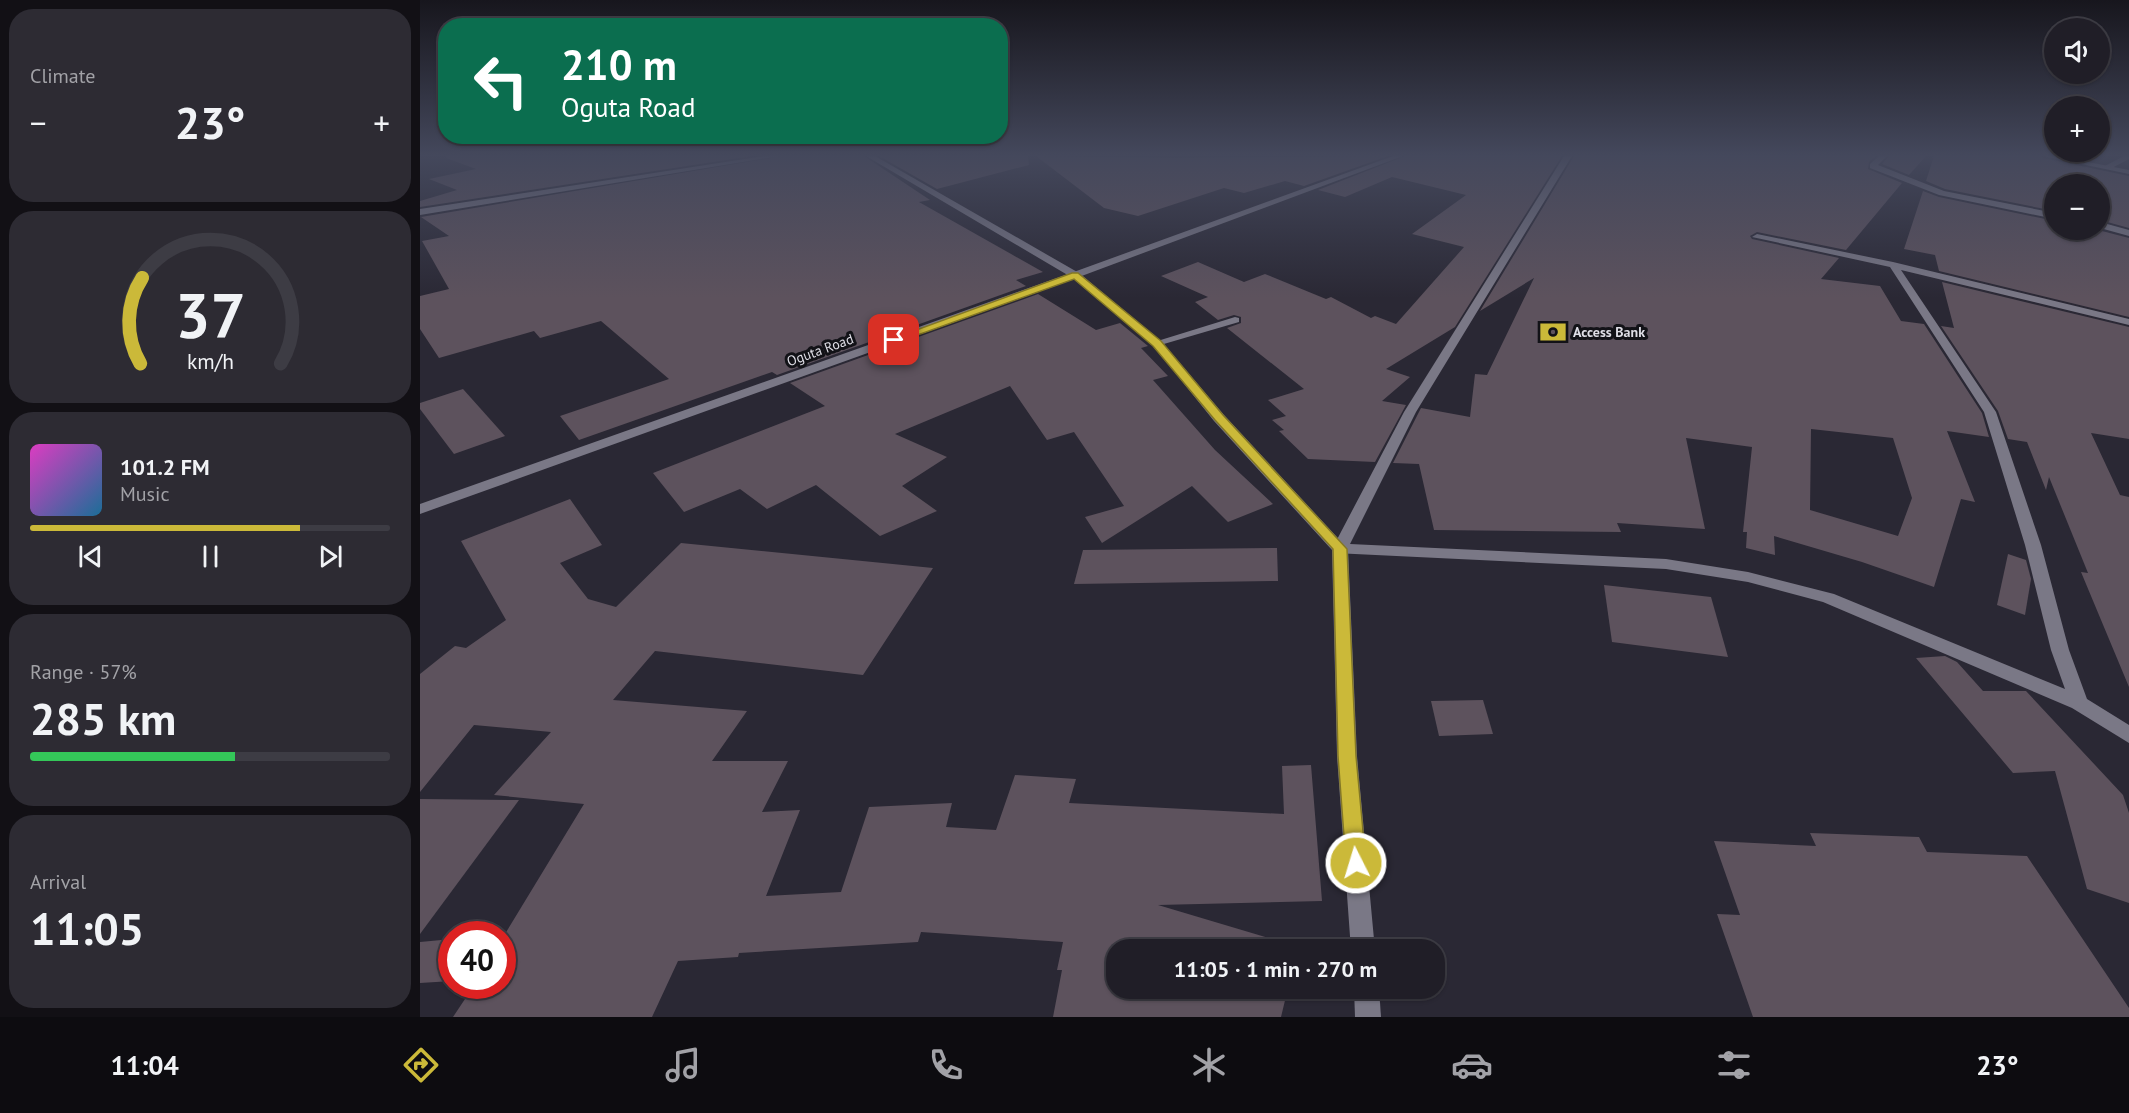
<!DOCTYPE html>
<html lang="en">
<head>
<meta charset="utf-8">
<style>
  body { margin:0; font-family:"PT Sans",sans-serif; background:#2d2b33; color:#f1f3f6; height:100vh; display:flex; flex-direction:column; font-size:22px; white-space:nowrap }
  * { box-sizing:border-box; margin:0 }
  p { font-size:20px; color:#a2a2a7 }
  .icon { flex:none; width:33px; height:33px; fill:none; stroke:currentColor; stroke-width:2; stroke-linecap:round; stroke-linejoin:round }
  .map { position:relative; flex:1; overflow:hidden }
  .details { display:flex; flex-direction:column; gap:9px; padding:9px; background:#121015; width:420px }
  .details>* { flex:none }
  .top-card { position:absolute; left:18px; top:18px; width:570px; height:126px; border-radius:24px; box-shadow:0 2px 4px #0004,0 0 0 2px #3d3c44; background:#0b6e4f; color:#fff; overflow:hidden }
  .tools { position:absolute; left:1624px; top:18px; display:grid; gap:12px }
  .tools a { display:grid; place-items:center; width:66px; height:66px; border-radius:50%; background:#201e27; box-shadow:0 2px 4px #0004,0 0 0 2px #3d3c44; font-size:30px }
  .speed { position:absolute; left:18px; top:921px; display:flex; gap:12px; font-size:30px; font-weight:700; text-align:center }
  .speed>* { display:grid; place-content:center; width:78px; height:78px; border-radius:50%; background:#201e27; box-shadow:0 2px 4px #0004,0 0 0 2px #3d3c44; line-height:1 }
  .speed .limit { border:9px solid #d22; background:#fff; color:#111 }
  .pin { position:absolute; display:grid; place-items:center; width:51px; height:51px; color:#fff; margin:-26px; border-radius:12px; box-shadow:0 3px 9px #0006 }
  .me { position:absolute; width:66px; margin:-33px; rotate:355deg; stroke-linejoin:round; filter:drop-shadow(0 0 4px #0008) }
  .turn { display:flex; align-items:center; gap:21px; height:126px; padding:0 24px; font-size:27px }
  .turn .icon { width:78px; height:78px; stroke-width:2.5 }
  .turn b { display:block; font-size:42px; line-height:51px }
  .big { font-size:45px; font-weight:600; line-height:1.1 }
  .details .tile { flex:1; display:flex; flex-direction:column; justify-content:center; gap:9px; min-width:0; padding:0 21px; border-radius:24px; background:#2d2b33 }
  .details .dial { align-items:center; gap:0 }
  .dial svg { height:156px; overflow:visible; fill:none; stroke:#3d3c44; stroke-width:7; stroke-linecap:round; text-anchor:middle }
  .dial text { fill:#f1f3f6; stroke:none }
  .song { display:flex; align-items:center; gap:18px }
  .cover { width:72px; height:72px; border-radius:9px; background:linear-gradient(135deg,hsl(310 70% 55%),hsl(200 70% 35%)) }
  .played { height:6px; border-radius:3px; background:linear-gradient(90deg,#cbb939 75%,#3d3c44 75%) }
  .keys { display:flex; justify-content:space-around; direction:ltr }
  .heat { display:flex; justify-content:space-between; align-items:center; font-size:33px; direction:ltr }
  .charge { height:9px; border-radius:4px; background:linear-gradient(90deg,#34c759 57%,#3d3c44 0) }
  .trip { position:absolute; left:686px; top:939px; width:339px; height:60px; border-radius:24px; background:#201e27; box-shadow:0 2px 4px #0004,0 0 0 2px #3d3c44; font-weight:600; line-height:60px; text-align:center }
  .tabs { display:flex; height:96px; justify-content:space-around; align-items:center; background:#0d0c10; color:#a2a2a7 }
  .tabs .icon { width:42px; height:42px }
  .tabs .current { color:#cbb939 }
  .tabs b { font-size:27px; color:#f1f3f6 }
  main { display:flex; flex:1; min-height:0 }
  .map>svg:first-child { display:block }
  .building { fill:#5d525d; fill-rule:evenodd }
  .lines { fill:none; stroke-linecap:round; stroke-linejoin:round }
  .minor { fill:#7a7886; fill-rule:evenodd }
  .tertiary { fill:#7a7886; fill-rule:evenodd }
  .secondary { fill:#7a7886; fill-rule:evenodd }
  .route { fill:#cbb939; stroke:#847825; stroke-width:1.5 }
  .labels { text-anchor:middle; dominant-baseline:central; stroke-width:6; stroke-linejoin:round; paint-order:stroke }
  .far-poi-label { font-size:14px; font-weight:bold; fill:#dfdee6; stroke:#121217; text-anchor:start }
  .far-street-label { font-size:14px; fill:#dfdee6; stroke:#121217 }
</style>
</head>
<body>
<main>
<section class="details">
<div class="tile"><p>Climate</p>
<div class="heat"><a>−</a><b class="big">23°</b><a>+</a></div>
</div>
<div class="tile dial"><svg viewBox="0 0 100 80">
<path d="M14 69A42 42 0 1 1 86 69"/>
<path d="M14 69A42 42 0 0 1 15 25" stroke="#cbb939"/>
<text x="50" y="56" font-size="32" font-weight="700">37</text>
<text x="50" y="72" font-size="11">km/h</text>
</svg></div>
<div class="tile">
<div class="song"><i class="cover"></i><div><b>101.2 FM</b><p>Music</p></div></div>
<div class="played"></div>
<div class="keys"><svg class="icon" aria-label="previous" viewBox="0 0 24 24"><path d="M18 5L8 12l10 7zM5 5v14"/></svg><svg class="icon" aria-label="pause" viewBox="0 0 24 24"><path d="M8 5v14M16 5v14"/></svg><svg class="icon" aria-label="next" viewBox="0 0 24 24"><path d="M6 5l10 7-10 7zM19 5v14"/></svg></div>
</div>
<div class="tile"><p>Range · 57%</p><b class="big">285 km</b><div class="charge"></div></div>
<div class="tile"><p>Arrival</p><b class="big">11:05</b></div>
</section>
<div class="map">
<svg width="1709" height="1017" viewBox="0 0 1709 1017">
  <rect width="100%" height="100%" fill="#2a2834"/>
  <!-- building -->
  <g class="building">
    <polygon points="26,156 332,156 0,207 0,201 37,190 9,179 56,169 26,158"/>
    <polygon points="362,156 444,156 510,200 499,202 623,272 596,280 606,286 357,375 352,372 159,440 140,416 249,379 181,321 120,338 114,331 19,358 0,329 0,296 29,289 2,241 29,236 1,217"/>
    <polygon points="459,156 608,156 609,165 517,189"/>
    <polygon points="616,156 754,158 968,156 884,186 865,181 824,193 804,188 718,216 684,208"/>
    <polygon points="985,156 1142,156 1035,327 966,369 990,377 962,401 986,405 955,462 888,459 859,431 864,430 852,420 866,416 848,400 884,389 807,328 821,323 821,317 814,315 798,320 775,302 788,297 741,276 778,262 824,282 845,274 906,299 911,297 951,318 955,316 976,324 1044,247 992,234 1046,195 972,177 925,197 898,190"/>
    <path d="M1154,156H1456L1449,162L1448,169L1482,183L1426,250L1337,232L1330,236L1332,239L1419,258L1401,279L1460,286L1481,321L1504,324L1562,413L1569,437L1527,431L1555,502L1541,499L1514,587L1442,562L1354,536L1355,555L1326,548L1327,532H1323L1332,447L1266,438L1285,529L1197,523L1201,532L1014,530L999,464L973,463L1001,408L1050,417L1055,374L1067,375L1114,278L1060,311ZM1391,429L1473,438L1492,498L1478,536L1390,510Z"/>
    <polygon points="1469,156 1506,156 1489,175 1462,164"/>
    <polygon points="1514,156 1621,156 1623,158 1709,176 1709,228 1680,220 1680,184 1635,184 1635,211 1525,189 1506,181"/>
    <polygon points="1503,191 1519,197 1635,221 1635,230 1678,230 1709,238 1709,317 1519,271 1515,255 1484,249"/>
    <polygon points="1522,282 1709,327 1709,439 1671,433 1700,495 1709,497 1709,687 1661,572 1668,573 1629,477 1626,490 1607,442 1588,439 1578,411 1521,326 1534,328"/>
    <polygon points="618,294 676,330 700,323 728,346 721,348 748,376 733,380 795,450 853,504 808,522 772,486 682,543 665,517 704,506 654,432 627,440 590,386 475,434 527,457 482,486 517,511 460,536 396,485 347,509 320,489 264,512 233,473 405,406 370,383"/>
    <polygon points="43,389 85,436 34,454 0,409 0,403"/>
    <polygon points="150,499 182,545 140,563 168,599 196,607 261,543 513,568 443,675 235,651 193,700 327,711 292,761 368,761 342,812 380,810 346,896 421,892 449,807 532,803 526,827 576,830 595,775 656,779 649,803 864,814 862,766 891,765 902,901 738,905 879,947 879,950 696,950 696,988 868,988 861,1017 633,1017 642,970 637,970 643,942 501,932 498,942 319,953 318,957 258,961 232,1017 33,1017 51,990 82,988 82,939 164,804 74,795 131,732 54,725 0,792 0,674 35,646 46,648 86,620 41,541"/>
    <polygon points="857,548 858,581 654,584 663,550"/>
    <polygon points="1588,554 1606,560 1611,579 1605,615 1577,605"/>
    <polygon points="1184,585 1291,597 1308,657 1192,642"/>
    <polygon points="1525,656 1537,662 1563,691 1606,691 1703,795 1709,813 1709,903 1667,889 1635,771 1593,773 1496,658"/>
    <polygon points="1063,700 1073,734 1019,736 1011,701"/>
    <polygon points="0,799 99,800 0,934"/>
    <polygon points="1390,833 1499,837 1507,852 1607,856 1709,1008 1709,1017 1333,1017 1297,914 1320,915 1294,841 1396,846"/>
    <polygon points="32,939 32,981 0,983 0,942"/>
  </g>
  <g class="lines">
    <!-- minor -->
    <g class="minor">
      <polygon points="344,156 360,156 0,215 0,209"/>
      <polygon points="1144,156 1152,156 996,412 930,544 1246,559 1328,572 1414,594 1645,689 1631,650 1605,545 1564,412 1470,267 1332,237 1337,234 1473,262 1709,319 1709,325 1481,270 1576,412 1621,545 1649,650 1667,699 1709,725 1709,743 1652,708 1403,602 1328,582 1246,569 914,553 912,549 984,412"/>
      <polygon points="1459,156 1467,156 1458,165 1524,191 1635,213 1635,219 1519,195 1450,168 1450,164"/>
      <polygon points="1704,156 1709,156 1709,159 1690,169 1683,167"/>
      <polygon points="1680,222 1709,230 1709,236 1680,228"/>
      <polygon points="815,317 819,318 819,322 737,346 731,343"/>
    </g>
    <!-- tertiary -->
    <g class="tertiary">
      <polygon points="446,156 455,156 659,273 741,341 804,415 928,549 937,756 955,950 931,950 917,756 912,550 794,421 733,345 651,277"/>
      <polygon points="1623,156 1637,156 1709,170 1709,174"/>
      <polygon points="934,988 959,988 961,1017 935,1017"/>
    </g>
    <!-- secondary -->
    <polygon class="secondary" points="973,156 983,156 659,277 0,514 0,504 651,273"/>
  </g>
  <!-- sky -->
  <linearGradient id="sky" x2="0" y2="1"><stop stop-color="#17161d"/><stop offset="0.52" stop-color="#44485c"/><stop offset="1" stop-color="#44485c" stop-opacity="0"/></linearGradient>
  <rect width="1709" height="298" fill="url(#sky)"/>
  <!-- route -->
  <polygon class="route" points="652,273 658,273 741,341 803,415 927,549 936,756 946,863 943,870 936,873 929,870 926,863 918,756 913,549 795,420 733,346 654,279 478,342 469,340"/>
  <!-- icons -->
  <defs>
    <symbol id="bank-bare" viewBox="-9 -9 18 18"><path d="M-6-4H6V4H-6ZM0-2.3a2.3 2.3 0 1 0 0 4.6a2.3 2.3 0 1 0 0-4.6Z" fill="#cbb939" stroke="#121217" stroke-width="2.5" paint-order="stroke"/></symbol>
  </defs>
  <g fill-rule="evenodd">
    <use href="#bank-bare" x="1114" y="313" width="38" height="38"/>
  </g>
  <g class="labels">
    <!-- far-poi labels -->
    <g class="far-poi-label">
      <text x="1153" y="332">Access Bank</text>
    </g>
    <!-- far-street labels -->
    <g class="far-street-label">
      <text transform="translate(400 350) rotate(-20)">Oguta Road</text>
    </g>
  </g>
</svg>
<div class="tools">
<a><svg class="icon" aria-label="sound" viewBox="0 0 24 24"><path d="M4 9h4l5-4v14l-5-4H4zM17 9q2 3 0 6"/></svg></a>
<a>+</a>
<a>−</a>
</div>
<div class="speed"><div class="limit">40</div></div>
<div class="pin" style="left:474px;top:340px;background:#d93025"><svg class="icon" aria-label="arrive" viewBox="0 0 24 24"><path d="M6 21V4h12l-3 4 3 4H6"/></svg></div>
<svg class="me" style="left:936px;top:863px" viewBox="-20 -20 40 40"><circle r="17" fill="#cbb939" stroke="#fff" stroke-width="3"/><path d="M0-11L8 9 0 5-8 9z" fill="#fff"/></svg>
<div class="trip">11:05 · 1 min · 270 m</div>
<div class="top-card">
<div class="turn"><svg class="icon" aria-label="left" viewBox="0 0 24 24"><path d="M17 20v-9H6M10 6l-5 5 5 5"/></svg><div><b>210 m</b>Oguta Road</div></div>
</div>
</div>
</main>
<nav class="tabs">
<b>11:04</b>
<svg class="icon current" aria-label="directions" viewBox="0 0 24 24"><path d="M12 3l9 9-9 9-9-9zM9 14v-3h6M13 9l2 2-2 2"/></svg>
<svg class="icon" aria-label="music" viewBox="0 0 24 24"><path d="M9 18V5l10-2v13"/><circle cx="6" cy="18" r="3"/><circle cx="16" cy="16" r="3"/></svg>
<svg class="icon" aria-label="phone" viewBox="0 0 24 24"><path d="M5 4h4l2 5-3 2q2 4 5 5l2-3 5 2v4C11 20 4 13 5 4z"/></svg>
<svg class="icon" aria-label="climate" viewBox="0 0 24 24"><path d="M12 3v18M4 7l16 10M4 17L20 7"/></svg>
<svg class="icon" aria-label="car" viewBox="0 0 24 24"><path d="M5 17H2v-5l4-1 3-4h7l3 4 3 1v5h-3M9 17h6M6 11h13"/><circle cx="7" cy="17" r="2"/><circle cx="17" cy="17" r="2"/></svg>
<svg class="icon" aria-label="filters" viewBox="0 0 24 24"><path d="M4 7h16M4 17h16"/><circle cx="9" cy="7" r="2"/><circle cx="15" cy="17" r="2"/></svg>
<b>23°</b>
</nav>
</body>
</html>
